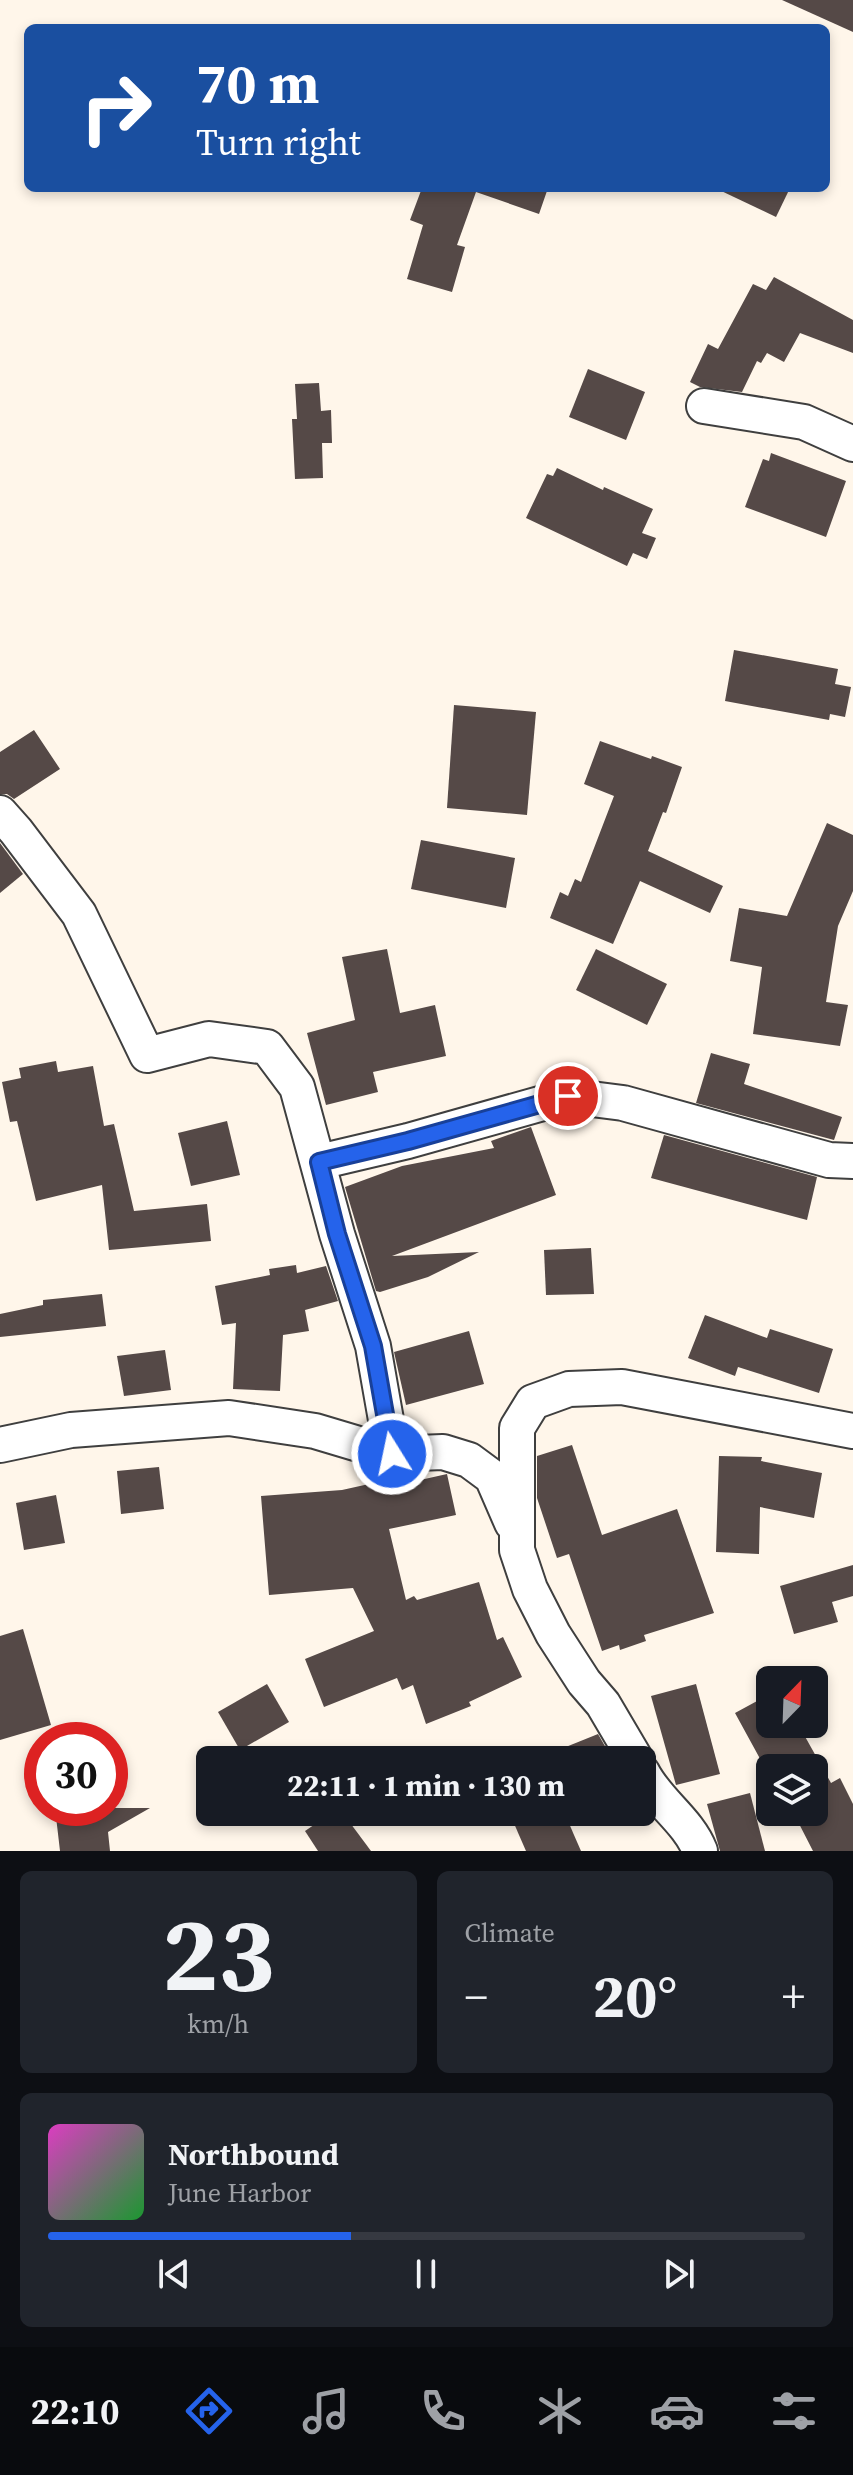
<!DOCTYPE html>
<html lang="en">
<head>
<meta charset="utf-8">
<style>
  body { margin:0; font-family:"Source Serif 4",serif; background:#20242c; color:#f1f3f6; height:100vh; display:flex; flex-direction:column; font-size:30px; white-space:nowrap }
  * { box-sizing:border-box; margin:0 }
  p { font-size:26px; color:#9ea1a6 }
  .icon { flex:none; width:44px; height:44px; fill:none; stroke:currentColor; stroke-width:2; stroke-linecap:round; stroke-linejoin:round }
  .map { position:relative; height:1851px; overflow:hidden }
  .panel { display:flex; flex-direction:column; gap:20px; padding:20px; background:#0d0f14; flex:1 }
  .panel>* { flex:none }
  .banner { position:absolute; left:24px; top:24px; width:806px; height:168px; border-radius:12px; box-shadow:0 4px 12px #0003; background:#1a4fa0; color:#fff; overflow:hidden }
  .needle { width:52px; rotate:23deg }
  .tools { position:absolute; left:756px; top:1666px; display:grid; gap:16px }
  .tools a { display:grid; place-items:center; width:72px; height:72px; border-radius:12px; background:#171b24; box-shadow:0 4px 12px #0003; font-size:40px }
  .speed { position:absolute; left:24px; top:1722px; display:flex; gap:16px; font-size:40px; font-weight:700; text-align:center }
  .speed>* { display:grid; place-content:center; width:104px; height:104px; border-radius:50%; background:#171b24; box-shadow:0 4px 12px #0003; line-height:1 }
  .speed .limit { border:12px solid #d22; background:#fff; color:#111 }
  .pin { position:absolute; display:grid; place-items:center; width:68px; height:68px; color:#fff; margin:-34px; border:4px solid #fff; border-radius:50%; box-shadow:0 2px 8px #0007 }
  .me { position:absolute; width:88px; margin:-44px; rotate:350deg; stroke-linejoin:round; filter:drop-shadow(0 0 6px #0008) }
  .turn { display:flex; align-items:center; gap:28px; height:168px; padding:0 40px; font-size:36px }
  .turn .icon { width:104px; height:104px; stroke-width:2.5 }
  .turn b { display:block; font-size:56px; line-height:68px }
  .big { font-size:60px; font-weight:700; line-height:1.1 }
  .panel .card { flex:1; display:flex; flex-direction:column; justify-content:center; gap:12px; min-width:0; padding:0 28px; border-radius:12px; background:#20242c }
  .panel .dial { align-items:center; gap:0 }
  .dial b { font-size:104px; line-height:1 }
  .song { display:flex; align-items:center; gap:24px }
  .cover { width:96px; height:96px; border-radius:12px; background:linear-gradient(135deg,hsl(310 70% 55%),hsl(130 70% 35%)) }
  .played { height:8px; border-radius:4px; background:linear-gradient(90deg,#2563eb 40%,#363941 40%) }
  .keys { display:flex; justify-content:space-around; direction:ltr }
  .heat { display:flex; justify-content:space-between; align-items:center; font-size:44px; direction:ltr }
  .panel .tiles { flex:1; display:grid; gap:20px; grid-template-columns:1fr 1fr }
  .card:last-child { grid-column:span 2 }
  .trip { position:absolute; left:196px; top:1746px; width:460px; height:80px; border-radius:12px; background:#171b24; box-shadow:0 4px 12px #0003; font-weight:700; line-height:80px; text-align:center }
  .tabs { display:flex; height:128px; justify-content:space-around; align-items:center; background:#090b0e; color:#9ea1a6 }
  .tabs .icon { width:56px; height:56px }
  .tabs .selected { color:#2563eb }
  .tabs b { font-size:36px; color:#f1f3f6 }
  .map>svg:first-child { display:block }
  .building { fill:#554947 }
  .lines { fill:none; stroke-linecap:round; stroke-linejoin:round }
  .minor-casing { stroke:#3f3f3f; stroke-width:38 }
  .minor { stroke:#fff; stroke-width:34 }
  .route-casing { stroke:#184099; stroke-width:20 }
  .route { stroke:#2563eb; stroke-width:14 }
</style>
</head>
<body>
<div class="map">
<svg width="853" height="1851" viewBox="0 0 853 1851">
  <rect width="100%" height="100%" fill="#fff6ea"/>
  <!-- building -->
  <g class="building">
    <polygon points="782,0 853,0 853,32"/>
    <polygon points="422,188 548,188 539,214 476,192 457,245 465,247 452,292 407,279 423,225 410,220"/>
    <polygon points="715,188 790,188 776,217"/>
    <polygon points="774,277 853,320 853,353 800,333 784,362 767,353 761,363 757,361 742,392 700,387 690,382 708,344 718,349 753,284 766,290"/>
    <polygon points="588,369 645,392 626,440 569,417"/>
    <polygon points="319,383 321,411 331,410 332,443 322,443 323,478 295,479 292,419 297,419 295,384"/>
    <polygon points="771,453 846,481 826,537 745,507 763,459 769,461"/>
    <polygon points="557,468 603,490 604,487 653,509 642,533 656,538 647,559 633,553 627,566 526,518 547,474 553,476"/>
    <polygon points="734,650 838,669 835,684 851,687 845,717 830,714 829,720 725,701"/>
    <polygon points="454,705 536,712 527,815 447,808"/>
    <polygon points="34,730 60,769 14,799 7,794 0,794 0,752"/>
    <polygon points="600,741 651,759 652,756 682,767 666,813 663,812 648,851 723,886 710,913 640,881 613,944 550,918 560,892 568,896 575,879 581,882 614,796 584,784"/>
    <polygon points="827,823 853,835 853,891 838,926 826,1002 848,1005 840,1046 753,1034 762,967 730,961 739,908 787,916"/>
    <polygon points="421,840 515,858 506,908 411,889"/>
    <polygon points="0,843 23,874 0,893"/>
    <polygon points="387,949 400,1013 435,1005 446,1056 373,1072 378,1092 326,1105 307,1033 355,1020 342,957"/>
    <polygon points="596,949 667,984 647,1025 576,990"/>
    <polygon points="711,1053 750,1064 744,1084 842,1117 834,1140 696,1103"/>
    <polygon points="56,1061 58,1072 93,1066 104,1126 114,1124 134,1211 207,1204 211,1241 109,1250 102,1185 36,1201 17,1121 10,1122 2,1082 21,1078 19,1068"/>
    <polygon points="227,1121 240,1175 191,1186 178,1133"/>
    <polygon points="531,1127 556,1195 392,1256 479,1252 428,1277 380,1292 376,1291 345,1187 402,1166 494,1148 491,1141"/>
    <polygon points="664,1135 817,1177 807,1220 651,1178"/>
    <polygon points="591,1248 594,1294 546,1295 544,1250"/>
    <polygon points="296,1265 297,1273 326,1266 338,1301 305,1310 309,1331 283,1335 280,1391 233,1389 236,1323 222,1325 215,1286 270,1275 269,1269"/>
    <polygon points="102,1294 106,1326 0,1337 0,1314 43,1305 43,1300"/>
    <polygon points="705,1315 767,1338 770,1329 833,1349 819,1393 738,1367 735,1376 688,1358"/>
    <polygon points="469,1331 484,1384 406,1405 394,1352"/>
    <polygon points="165,1350 171,1390 124,1396 117,1356"/>
    <polygon points="572,1445 602,1535 677,1509 714,1613 644,1635 646,1641 620,1650 619,1645 602,1651 569,1554 557,1558 537,1498 537,1456"/>
    <polygon points="719,1456 762,1457 761,1461 822,1473 814,1518 760,1507 759,1554 716,1552"/>
    <polygon points="159,1467 164,1509 121,1514 117,1471"/>
    <polygon points="447,1474 456,1515 389,1529 406,1600 414,1596 417,1600 479,1582 497,1640 503,1637 522,1677 469,1702 471,1706 426,1724 413,1685 402,1690 397,1678 324,1707 305,1659 374,1631 353,1588 269,1595 261,1496 342,1490 378,1482 380,1489"/>
    <polygon points="56,1495 65,1543 24,1550 16,1503"/>
    <polygon points="853,1565 853,1596 832,1602 838,1622 794,1634 780,1586"/>
    <polygon points="23,1629 51,1725 0,1740 0,1636"/>
    <polygon points="267,1684 289,1722 240,1750 218,1712"/>
    <polygon points="696,1684 720,1774 676,1785 651,1696"/>
    <polygon points="770,1694 770,1724 798,1724 831,1783 840,1778 853,1804 853,1851 813,1851 793,1812 814,1812 814,1768 771,1768 770,1766 770,1777 735,1713"/>
    <polygon points="598,1734 613,1760 536,1760 536,1759"/>
    <polygon points="750,1793 765,1851 720,1851 707,1804"/>
    <polygon points="55,1808 150,1808 108,1832 110,1851 60,1851"/>
    <polygon points="333,1812 342,1812 371,1851 318,1851 305,1831"/>
    <polygon points="509,1812 564,1812 581,1851 526,1851"/>
  </g>
  <g class="lines">
    <defs>
      <g id="minor">
        <polyline points="704,406 804,422 853,444"/>
        <polyline points="0,813 16,831 79,914 147,1055 209,1039 267,1047 297,1087 337,1234 373,1346 392,1454"/>
        <polyline points="319,1162 408,1141 568,1096 623,1103 829,1160 853,1161"/>
        <polyline points="0,1445 71,1430 229,1418 315,1431 392,1454 443,1452 469,1460 492,1477 512,1523"/>
        <polyline points="636,1760 603,1704 584,1682 553,1634 530,1589 517,1550 517,1428 533,1402 569,1389 622,1387 853,1431"/>
        <path d="M642,1772C657,1802 688,1820 700,1851"/>
      </g>
    </defs>
    <!-- minor casing -->
    <use href="#minor" class="minor-casing"/>
    <!-- minor -->
    <use href="#minor" class="minor"/>
  </g>
  <g class="lines">
    <defs>
      <polyline id="route" points="392,1454 373,1346 337,1234 319,1162 408,1141 568,1096"/>
    </defs>
    <!-- route casing -->
    <use href="#route" class="route-casing"/>
    <!-- route -->
    <use href="#route" class="route"/>
  </g>
</svg>
<div class="tools">
<a><svg class="needle" viewBox="-14 -14 28 28"><path d="M0-13l5 13h-10z" fill="#e53935"/><path d="M0 13l5-13h-10z" fill="#9ea1a6"/></svg></a>
<a><svg class="icon" aria-label="layers" viewBox="0 0 24 24"><path d="M12 4l9 5-9 5-9-5zM3 14l9 5 9-5"/></svg></a>
</div>
<div class="speed"><div class="limit">30</div></div>
<div class="pin" style="left:568px;top:1096px;background:#d93025"><svg class="icon" aria-label="arrive" viewBox="0 0 24 24"><path d="M6 21V4h12l-3 4 3 4H6"/></svg></div>
<svg class="me" style="left:392px;top:1454px" viewBox="-20 -20 40 40"><circle r="17" fill="#2563eb" stroke="#fff" stroke-width="3"/><path d="M0-11L8 9 0 5-8 9z" fill="#fff"/></svg>
<div class="trip">22:11 · 1 min · 130 m</div>
<div class="banner">
<div class="turn"><svg class="icon" aria-label="right" viewBox="0 0 24 24"><path d="M7 20v-9h11M14 6l5 5-5 5"/></svg><div><b>70 m</b>Turn right</div></div>
</div>
</div>
<section class="panel">
<div class="tiles">
<div class="card dial"><b>23</b><p>km/h</p></div>
<div class="card"><p>Climate</p>
<div class="heat"><a>−</a><b class="big">20°</b><a>+</a></div>
</div>
<div class="card">
<div class="song"><i class="cover"></i><div><b>Northbound</b><p>June Harbor</p></div></div>
<div class="played"></div>
<div class="keys"><svg class="icon" aria-label="previous" viewBox="0 0 24 24"><path d="M18 5L8 12l10 7zM5 5v14"/></svg><svg class="icon" aria-label="pause" viewBox="0 0 24 24"><path d="M8 5v14M16 5v14"/></svg><svg class="icon" aria-label="next" viewBox="0 0 24 24"><path d="M6 5l10 7-10 7zM19 5v14"/></svg></div>
</div>
</div>
</section>
<nav class="tabs">
<b>22:10</b>
<svg class="icon selected" aria-label="directions" viewBox="0 0 24 24"><path d="M12 3l9 9-9 9-9-9zM9 14v-3h6M13 9l2 2-2 2"/></svg>
<svg class="icon" aria-label="music" viewBox="0 0 24 24"><path d="M9 18V5l10-2v13"/><circle cx="6" cy="18" r="3"/><circle cx="16" cy="16" r="3"/></svg>
<svg class="icon" aria-label="phone" viewBox="0 0 24 24"><path d="M5 4h4l2 5-3 2q2 4 5 5l2-3 5 2v4C11 20 4 13 5 4z"/></svg>
<svg class="icon" aria-label="climate" viewBox="0 0 24 24"><path d="M12 3v18M4 7l16 10M4 17L20 7"/></svg>
<svg class="icon" aria-label="car" viewBox="0 0 24 24"><path d="M5 17H2v-5l4-1 3-4h7l3 4 3 1v5h-3M9 17h6M6 11h13"/><circle cx="7" cy="17" r="2"/><circle cx="17" cy="17" r="2"/></svg>
<svg class="icon" aria-label="filters" viewBox="0 0 24 24"><path d="M4 7h16M4 17h16"/><circle cx="9" cy="7" r="2"/><circle cx="15" cy="17" r="2"/></svg>
</nav>
</body>
</html>
